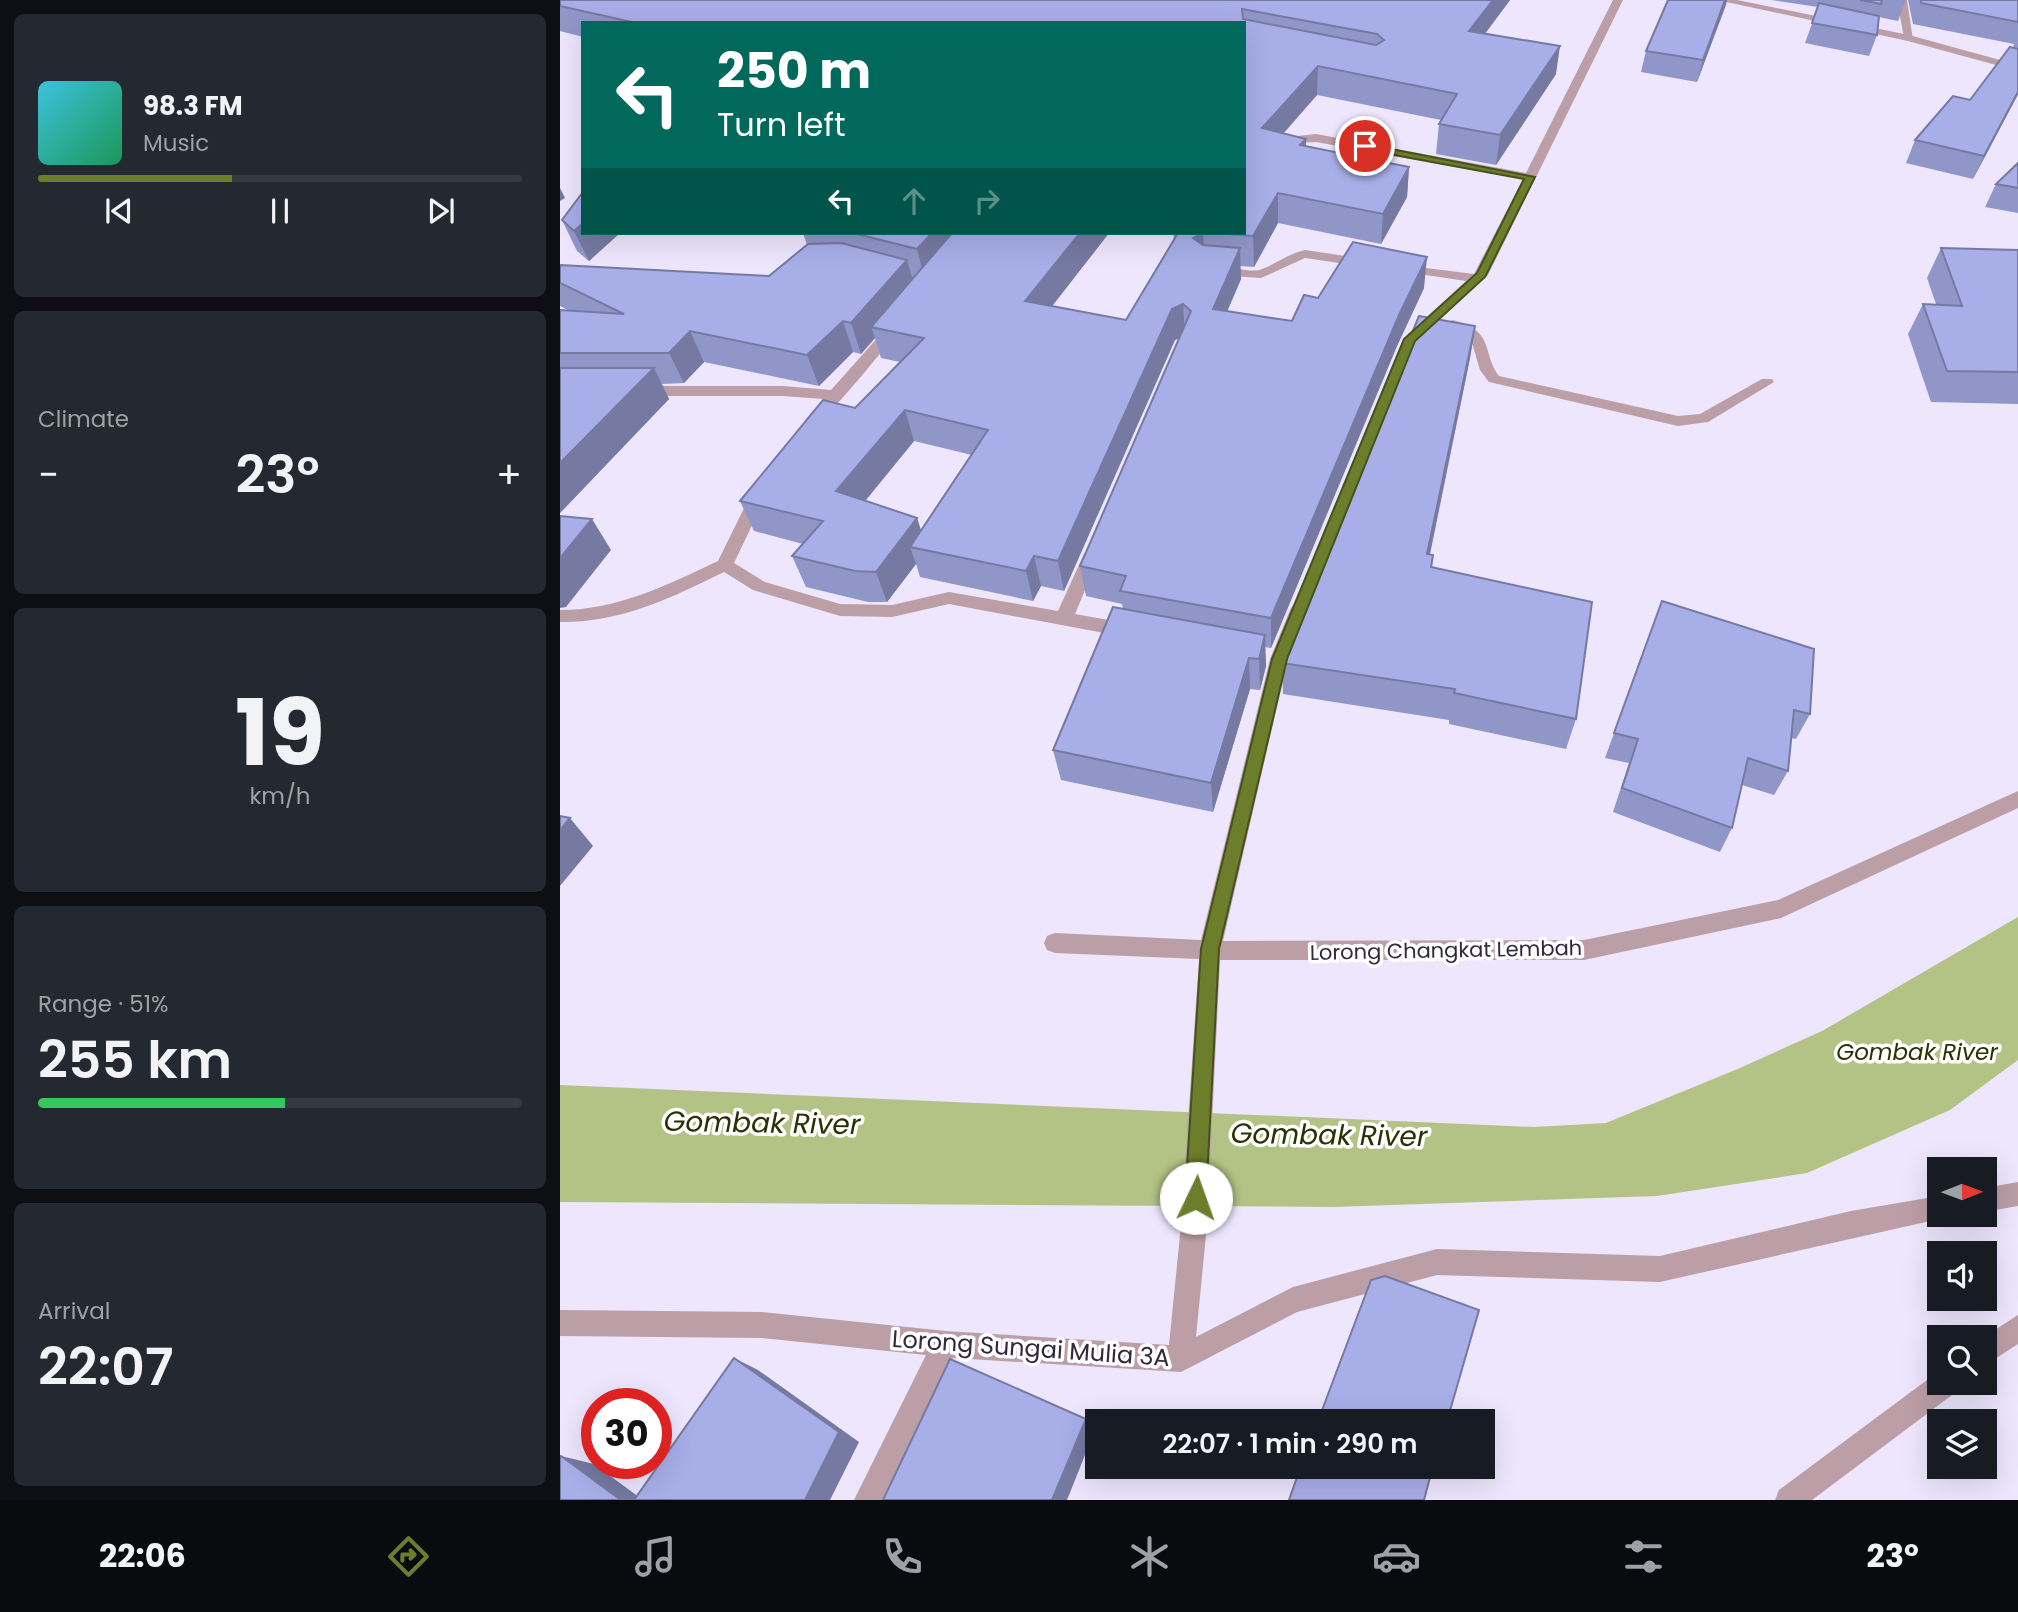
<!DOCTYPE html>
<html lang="en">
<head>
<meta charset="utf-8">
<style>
  body { margin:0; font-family:Poppins,sans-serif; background:#242831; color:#f1f3f6; height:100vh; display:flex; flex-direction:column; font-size:26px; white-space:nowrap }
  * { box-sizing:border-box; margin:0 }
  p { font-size:23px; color:#9ea1a6 }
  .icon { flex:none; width:38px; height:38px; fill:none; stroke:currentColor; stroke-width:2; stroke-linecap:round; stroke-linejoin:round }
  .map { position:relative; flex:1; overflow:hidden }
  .side { display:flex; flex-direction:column; gap:14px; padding:14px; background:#0d0f14; width:560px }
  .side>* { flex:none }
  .guide { position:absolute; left:21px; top:21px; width:665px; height:214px; border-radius:0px; box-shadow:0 7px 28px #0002; background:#00695c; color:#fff; overflow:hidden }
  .needle { width:46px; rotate:89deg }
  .fabs { position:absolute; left:1367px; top:1157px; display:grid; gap:14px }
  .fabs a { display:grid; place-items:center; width:70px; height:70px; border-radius:0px; background:#171b24; box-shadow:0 7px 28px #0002; font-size:35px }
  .speed { position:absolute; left:21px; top:1388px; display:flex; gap:14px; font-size:35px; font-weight:700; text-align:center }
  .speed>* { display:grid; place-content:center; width:91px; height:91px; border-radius:50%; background:#171b24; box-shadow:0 7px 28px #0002; line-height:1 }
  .speed .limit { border:10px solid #d22; background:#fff; color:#111 }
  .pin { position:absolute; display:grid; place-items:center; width:60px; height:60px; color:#fff; margin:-30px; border:4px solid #fff; border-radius:50%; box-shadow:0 2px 7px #0007 }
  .me { position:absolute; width:77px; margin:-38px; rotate:3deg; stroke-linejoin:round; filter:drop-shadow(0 0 5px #0008) }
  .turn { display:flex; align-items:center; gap:24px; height:147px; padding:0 21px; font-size:32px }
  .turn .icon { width:91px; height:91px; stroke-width:2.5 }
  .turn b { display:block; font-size:49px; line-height:60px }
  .lanes { display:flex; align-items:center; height:66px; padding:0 21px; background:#0003; justify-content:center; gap:35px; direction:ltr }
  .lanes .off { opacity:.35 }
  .big { font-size:52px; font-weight:600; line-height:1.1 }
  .side .widget { flex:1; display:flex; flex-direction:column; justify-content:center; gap:10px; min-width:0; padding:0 24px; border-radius:10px; background:#242831 }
  .side .dial { align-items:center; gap:0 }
  .dial b { font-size:91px; line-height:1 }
  .song { display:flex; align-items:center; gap:21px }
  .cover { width:84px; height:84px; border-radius:10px; background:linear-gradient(135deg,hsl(190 70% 55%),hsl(150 70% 35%)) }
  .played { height:7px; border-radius:4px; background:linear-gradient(90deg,#6c7d2c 40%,#363941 40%) }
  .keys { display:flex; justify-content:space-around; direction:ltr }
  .heat { display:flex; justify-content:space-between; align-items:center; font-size:38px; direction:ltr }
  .charge { height:10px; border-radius:5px; background:linear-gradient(90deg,#34c759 51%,#363941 0) }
  .trip { position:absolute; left:525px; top:1409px; width:410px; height:70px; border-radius:0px; background:#171b24; box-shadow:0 7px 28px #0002; font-weight:600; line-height:70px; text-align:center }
  .tab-bar { display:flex; height:112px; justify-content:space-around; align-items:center; background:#090b0e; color:#9ea1a6 }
  .tab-bar .icon { width:49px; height:49px }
  .tab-bar .on { color:#6c7d2c }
  .tab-bar b { font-size:32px; color:#f1f3f6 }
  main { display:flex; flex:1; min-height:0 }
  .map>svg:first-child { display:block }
  .water { fill:#b3c385 }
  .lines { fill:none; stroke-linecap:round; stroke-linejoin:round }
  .minor { fill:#bc9ea6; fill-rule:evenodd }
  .tertiary { fill:#bc9ea6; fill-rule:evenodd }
  .wall { fill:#9096c8; fill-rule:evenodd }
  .shaded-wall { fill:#767aa2 }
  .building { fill:#a8aee8; stroke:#767aa2; stroke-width:2; fill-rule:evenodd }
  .route { fill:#6c7d2c; stroke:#46511d; stroke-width:2 }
  .labels { text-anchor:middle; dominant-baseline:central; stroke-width:7; stroke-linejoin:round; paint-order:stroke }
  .street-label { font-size:21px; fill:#30293f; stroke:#fff }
  .water-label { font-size:23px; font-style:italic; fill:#293202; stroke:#fff }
  .near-street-label { font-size:24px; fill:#30293f; stroke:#fff }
  .near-water-label { font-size:28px; font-style:italic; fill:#293202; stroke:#fff }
</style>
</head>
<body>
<main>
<section class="side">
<div class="widget">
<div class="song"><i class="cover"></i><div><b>98.3 FM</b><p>Music</p></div></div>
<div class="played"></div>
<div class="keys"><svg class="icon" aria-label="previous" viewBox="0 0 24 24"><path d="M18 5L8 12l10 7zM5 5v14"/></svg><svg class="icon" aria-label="pause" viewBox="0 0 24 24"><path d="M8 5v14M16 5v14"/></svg><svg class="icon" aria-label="next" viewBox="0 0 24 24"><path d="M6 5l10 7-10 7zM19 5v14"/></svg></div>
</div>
<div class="widget"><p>Climate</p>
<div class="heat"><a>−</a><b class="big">23°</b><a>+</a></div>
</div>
<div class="widget dial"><b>19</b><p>km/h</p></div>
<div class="widget"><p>Range · 51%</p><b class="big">255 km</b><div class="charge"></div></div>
<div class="widget"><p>Arrival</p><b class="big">22:07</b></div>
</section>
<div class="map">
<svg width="1458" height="1500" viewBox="0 0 1458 1500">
  <rect width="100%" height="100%" fill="#ede6fd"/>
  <!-- water -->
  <polygon class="water" points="1458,917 1458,1060 1390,1110 1247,1173 1097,1196 773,1207 0,1202 0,1085 974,1127 1046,1123 1180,1068 1262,1031"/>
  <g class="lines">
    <!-- minor -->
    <g class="minor">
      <polygon points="1053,0 1063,0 928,275 858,340 848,340 848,334 906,281 839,271 832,267 834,264 914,274 963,179 756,142 736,143 723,153 717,149 729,137 756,134 966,173"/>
      <polygon points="1337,0 1347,0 1353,40 1344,38"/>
      <path d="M745,250L806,259L813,263L806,267L745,258L701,278L657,275L650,271C663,261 684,273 699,270C713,266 727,254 745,250Z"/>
      <path d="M893,320C936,332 921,351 939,376L1118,416L1140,414L1202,379H1212L1214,382L1148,422L1118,426L929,382L920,370L912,343L886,324Z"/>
      <path d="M333,325L340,329L338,332C324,348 268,420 254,424L246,419L264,399L223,396H82L75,391L82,386H223L271,390L328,326Z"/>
      <path d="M199,489L207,494L174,563L205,582L280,604L332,605L389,592L498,611L524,554L532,548L540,554L515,614L571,624L577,626L580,631L577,636L571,638L389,604L332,617L280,616L193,590L164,572C111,598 60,623 0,622V610C58,610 107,585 158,561L191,494Z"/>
      <polygon points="739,604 745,605 748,610 728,659 663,941 1024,940 1218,900 1458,791 1458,808 1221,918 1024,960 660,960 647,1225 636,1337 733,1287 877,1249 1100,1256 1291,1211 1379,1196 1379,1214 1389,1214 1388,1217 1100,1282 877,1275 737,1312 621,1372 393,1358 323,1500 294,1500 366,1355 202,1338 0,1336 0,1310 202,1312 386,1331 609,1345 621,1225 639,959 495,953 487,950 484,943 487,936 495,933 641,940 710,659 730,610 733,605"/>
      <polygon points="1458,1182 1458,1206 1424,1212 1424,1188"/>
      <polygon points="1458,1315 1458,1344 1424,1366 1424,1337"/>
      <polygon points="1379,1371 1379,1382 1399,1382 1396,1392 1252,1500 1215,1500 1219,1490"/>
    </g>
    <!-- tertiary -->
    <polygon class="tertiary" points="1157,0 1177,0 1349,35 1458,65 1458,71 1348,41"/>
  </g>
  <!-- wall -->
  <g class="wall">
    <path d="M0,0H950L925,34L996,74L936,165L876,154L879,124L881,120L757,95L724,133L746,147L849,167L847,197L821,244L718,223L694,267L680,266L681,279L667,311L732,321L758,298L864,288L837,346L711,648L705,647L706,666L700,690L690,689L653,812L501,780L493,750L563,609L562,604L526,596L520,566L620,338L615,340L504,591L481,586L473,601L360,577L356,564L327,602H308L246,587L232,556L243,544L194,531L180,501L295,408L340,362L321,358L315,338L301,354L293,352L259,386L144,362L124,383L102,384L109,399L0,513V310H8L0,306V265L209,276L247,245L243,233H549L492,306L566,320L614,240L613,233H684V23H23V37L0,31ZM354,441L412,455L361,530L305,501Z"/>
    <polygon points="1108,0 1167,0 1137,82 1081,72 1086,51"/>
    <polygon points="1211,0 1346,0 1338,21 1319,17 1317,35 1309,56 1245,43 1258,7"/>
    <polygon points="1348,0 1458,0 1458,94 1413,179 1346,163 1355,140 1410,100 1453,48 1454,44 1353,24"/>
    <polygon points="1458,163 1458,213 1425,207 1436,184"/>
    <polygon points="2,220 23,233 60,233 29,261 17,251"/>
    <polygon points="1381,248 1458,250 1458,404 1371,402 1348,334 1363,304 1376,304 1367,278"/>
    <polygon points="915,326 910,358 870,555 873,555 872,567 1016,719 1006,749 889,724 889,720 723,694 722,663"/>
    <polygon points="1102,601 1250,714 1236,739 1231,738 1228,771 1214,795 1182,785 1172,828 1160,852 1053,812 1069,763 1045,758"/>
  </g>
  <!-- shaded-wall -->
  <g class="shaded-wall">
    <polygon points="933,0 950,0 905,60 909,31"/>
    <polygon points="1165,0 1167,0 1166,5 1137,82 1143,60"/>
    <polygon points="1000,46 996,74 936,165 940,135"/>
    <polygon points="758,66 757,95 702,157 702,128"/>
    <polygon points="1458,92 1458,94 1413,179 1424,156"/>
    <polygon points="746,139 746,169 740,145"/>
    <polygon points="849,167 847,197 821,244 823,214"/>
    <polygon points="0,188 5,198 0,201"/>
    <polygon points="718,193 718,223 694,267 693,236"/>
    <polygon points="23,223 23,233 60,233 29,261 14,231"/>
    <polygon points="372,233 406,233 365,279 357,249"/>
    <polygon points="520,233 549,233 472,332 465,301"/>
    <polygon points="642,233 643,233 645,262 633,238"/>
    <polygon points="680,248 681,279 655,340 653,309"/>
    <polygon points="867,257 864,288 837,346 711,648 711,618 839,315"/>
    <polygon points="347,260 356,291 311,327 315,338 301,354 291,323"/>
    <polygon points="623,304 625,335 615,340 504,591 498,561 612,309"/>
    <polygon points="283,321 293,352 259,386 247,355"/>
    <polygon points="915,326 910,358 863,586 867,554"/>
    <polygon points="130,331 144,362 124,383 109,353"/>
    <polygon points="94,368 109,399 0,513 0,463"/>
    <polygon points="345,410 354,441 288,522 276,491"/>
    <polygon points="357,518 367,548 350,547 356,564 327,602 316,572"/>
    <polygon points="32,519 51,550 6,607 0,608 0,558"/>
    <polygon points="474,556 481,586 473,601 466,571"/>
    <polygon points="705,635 706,666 700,690 699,659"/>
    <polygon points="689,658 690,689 653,812 651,783"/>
    <polygon points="10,818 33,846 0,886 0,830"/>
    <polygon points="174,1358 198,1370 299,1442 270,1500 245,1500"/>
    <polygon points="526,1419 535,1430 507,1500 492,1500"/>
    <polygon points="1,1456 34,1464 83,1500 61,1500"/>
  </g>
  <!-- building -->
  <g class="building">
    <path d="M0,0H933L909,31L1000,46L940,135L879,124L897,94L758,66L702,128L746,139L740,145L849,167L823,214L718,193L693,236L654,233H684V23H76L0,6ZM682,9L817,34L824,40L816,45L683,19Z"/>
    <polygon points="1108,0 1165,0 1143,60 1086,51"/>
    <polygon points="1300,0 1322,0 1321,4"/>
    <polygon points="1361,0 1458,0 1458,22 1361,3"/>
    <polygon points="1259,3 1319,16 1317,35 1252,23"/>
    <polygon points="1450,47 1458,49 1458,92 1424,156 1355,140 1393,96 1410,100"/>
    <polygon points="1458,163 1458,188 1436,184"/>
    <polygon points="23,192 23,223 14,231 2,220"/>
    <polygon points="293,233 372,233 357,249"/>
    <polygon points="392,233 520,233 465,301 566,320 618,233 642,233 633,238 643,245 680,248 653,309 732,321 744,295 758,298 793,242 867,257 839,315 711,618 560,591 566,576 520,566 631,311 623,304 612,309 498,561 474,556 466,571 350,547 428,430 345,410 276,491 357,518 316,572 295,571 232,556 263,521 180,501 263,400 295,408 364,338 311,327"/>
    <polygon points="281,243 347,260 291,323 283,321 247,355 130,331 109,353 0,353 0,310 64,314 0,283 0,265 209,276 248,244"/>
    <polygon points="1381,248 1458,250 1458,372 1387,371 1363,304 1402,306"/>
    <polygon points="859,316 915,326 867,554 873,555 871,567 1032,602 1016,719 894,693 895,689 722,663 731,628"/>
    <polygon points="0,368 94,368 0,463"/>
    <polygon points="0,516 32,519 0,558"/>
    <polygon points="1102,601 1254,649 1250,714 1234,710 1228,771 1188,758 1172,828 1062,788 1078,739 1054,733"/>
    <polygon points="553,607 705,635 699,659 689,658 651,783 493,750"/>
    <polygon points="0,816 10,818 0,830"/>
    <polygon points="825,1276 919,1310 887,1421 758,1421 811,1280"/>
    <polygon points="174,1358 279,1432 245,1500 74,1500"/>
    <polygon points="390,1359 526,1419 492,1500 323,1500"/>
    <polygon points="1,1456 61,1500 0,1500 0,1457"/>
    <polygon points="741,1466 873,1466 864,1500 729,1500"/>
  </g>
  <!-- route -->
  <polygon class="route" points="805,144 975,177 925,277 855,341 727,659 659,949 646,1198 643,1205 636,1208 628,1205 625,1198 641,949 712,659 844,339 917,273 964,179 802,149 800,146"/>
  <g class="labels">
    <!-- street labels -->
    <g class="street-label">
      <text transform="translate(886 950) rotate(-1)">Lorong Changkat Lembah</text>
    </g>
    <!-- water labels -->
    <g class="water-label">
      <text x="1357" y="1052">Gombak River</text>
    </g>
    <!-- near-street labels -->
    <g class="near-street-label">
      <text transform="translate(471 1348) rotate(4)">Lorong Sungai Mulia 3A</text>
    </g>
    <!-- near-water labels -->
    <g class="near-water-label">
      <text transform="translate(202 1123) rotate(1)">Gombak River</text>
      <text transform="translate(769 1135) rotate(1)">Gombak River</text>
    </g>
  </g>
</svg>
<div class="fabs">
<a><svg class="needle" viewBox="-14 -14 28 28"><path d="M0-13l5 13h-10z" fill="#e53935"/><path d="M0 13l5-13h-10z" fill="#9ea1a6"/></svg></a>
<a><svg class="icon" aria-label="sound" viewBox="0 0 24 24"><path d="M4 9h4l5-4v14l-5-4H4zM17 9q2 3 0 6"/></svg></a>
<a><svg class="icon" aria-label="search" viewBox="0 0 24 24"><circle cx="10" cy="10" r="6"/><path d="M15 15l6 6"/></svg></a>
<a><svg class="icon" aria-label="layers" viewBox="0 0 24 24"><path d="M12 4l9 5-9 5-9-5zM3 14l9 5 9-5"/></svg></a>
</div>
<div class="speed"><div class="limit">30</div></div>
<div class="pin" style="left:805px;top:146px;background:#d93025"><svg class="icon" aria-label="arrive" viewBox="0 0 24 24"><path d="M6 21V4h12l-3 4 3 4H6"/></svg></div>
<svg class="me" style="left:636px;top:1198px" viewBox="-20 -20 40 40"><circle r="19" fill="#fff"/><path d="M0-13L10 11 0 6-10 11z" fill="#6c7d2c"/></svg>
<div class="trip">22:07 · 1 min · 290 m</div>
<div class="guide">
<div class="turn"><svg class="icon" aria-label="left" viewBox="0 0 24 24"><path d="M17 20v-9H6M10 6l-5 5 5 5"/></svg><div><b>250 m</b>Turn left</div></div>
<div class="lanes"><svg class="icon" aria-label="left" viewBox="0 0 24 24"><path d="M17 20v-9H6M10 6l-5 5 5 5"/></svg><svg class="icon off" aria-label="ahead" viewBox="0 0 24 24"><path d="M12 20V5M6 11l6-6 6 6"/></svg><svg class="icon off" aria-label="right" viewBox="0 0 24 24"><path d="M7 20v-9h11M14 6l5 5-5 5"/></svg></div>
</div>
</div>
</main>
<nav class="tab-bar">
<b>22:06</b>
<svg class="icon on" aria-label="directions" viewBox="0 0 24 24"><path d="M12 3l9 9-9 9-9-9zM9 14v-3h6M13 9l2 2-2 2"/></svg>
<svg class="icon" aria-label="music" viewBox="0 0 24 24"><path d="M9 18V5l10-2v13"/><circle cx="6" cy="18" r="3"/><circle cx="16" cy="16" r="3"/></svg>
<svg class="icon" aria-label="phone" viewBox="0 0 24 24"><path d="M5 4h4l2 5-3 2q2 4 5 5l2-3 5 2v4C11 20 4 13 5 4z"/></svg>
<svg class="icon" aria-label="climate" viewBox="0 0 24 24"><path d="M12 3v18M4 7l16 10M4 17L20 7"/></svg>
<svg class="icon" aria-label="car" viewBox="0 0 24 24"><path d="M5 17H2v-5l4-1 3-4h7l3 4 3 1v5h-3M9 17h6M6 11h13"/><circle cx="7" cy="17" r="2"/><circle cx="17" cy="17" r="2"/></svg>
<svg class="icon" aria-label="filters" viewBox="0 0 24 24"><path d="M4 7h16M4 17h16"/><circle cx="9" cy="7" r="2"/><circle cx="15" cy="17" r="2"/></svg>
<b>23°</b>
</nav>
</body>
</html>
